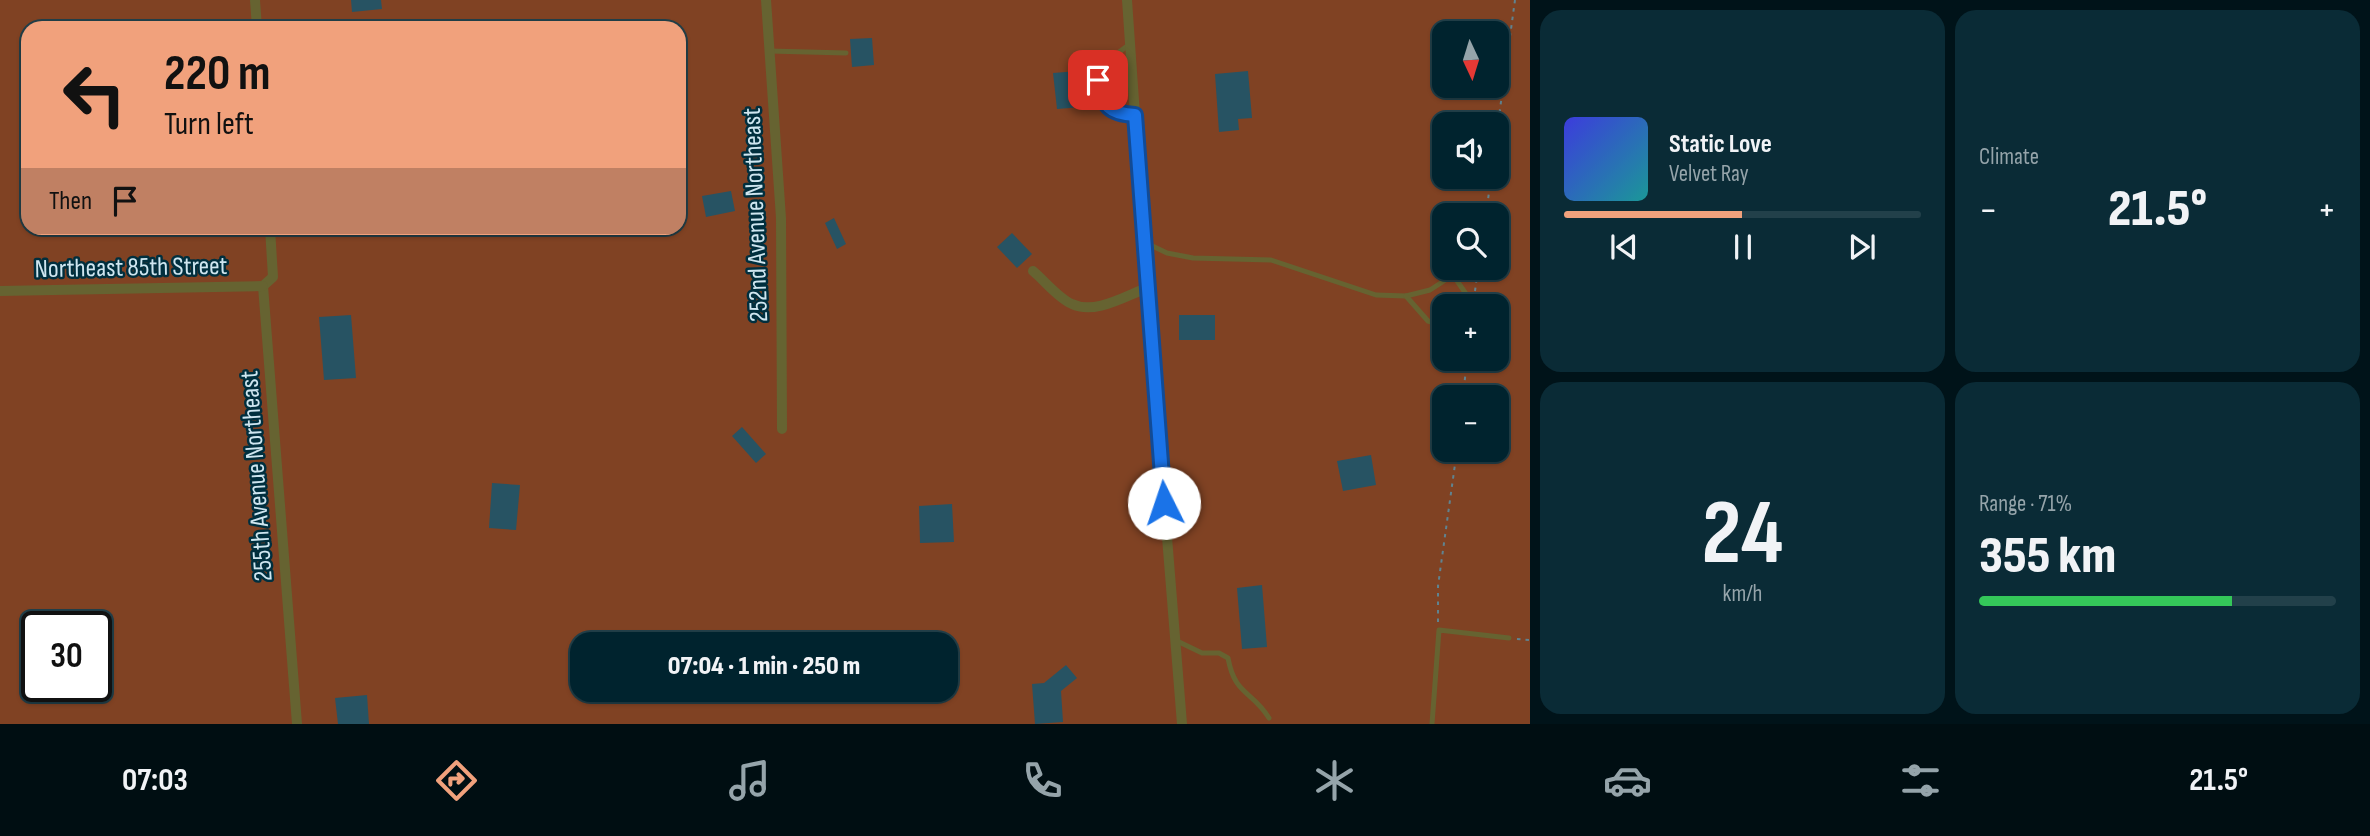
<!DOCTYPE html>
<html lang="en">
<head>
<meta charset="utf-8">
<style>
  body { margin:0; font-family:"Sofia Sans Condensed",sans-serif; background:#0a2b36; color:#f1f3f6; height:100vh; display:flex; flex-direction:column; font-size:26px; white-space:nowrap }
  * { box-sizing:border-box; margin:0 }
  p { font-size:23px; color:#95a4aa }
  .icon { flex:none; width:38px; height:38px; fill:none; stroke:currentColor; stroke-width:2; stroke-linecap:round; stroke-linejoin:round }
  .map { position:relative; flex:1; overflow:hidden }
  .details { display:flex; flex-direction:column; gap:10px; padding:10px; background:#001319; width:840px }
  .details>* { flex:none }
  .guide { position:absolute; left:21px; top:21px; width:665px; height:214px; border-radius:21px; box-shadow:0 2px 5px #0004,0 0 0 2px #22404a; background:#f1a17c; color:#111; overflow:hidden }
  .needle { width:46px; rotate:176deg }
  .buttons { position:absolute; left:1432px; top:21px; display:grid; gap:14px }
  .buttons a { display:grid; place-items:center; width:77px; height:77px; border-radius:14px; background:#00232e; box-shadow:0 2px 5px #0004,0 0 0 2px #22404a; font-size:35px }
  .speed { position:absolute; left:21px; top:611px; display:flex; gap:14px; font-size:35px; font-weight:700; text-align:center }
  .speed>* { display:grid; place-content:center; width:91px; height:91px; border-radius:50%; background:#00232e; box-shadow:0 2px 5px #0004,0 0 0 2px #22404a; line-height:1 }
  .speed .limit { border:4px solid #111; border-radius:10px; background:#fff; color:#111 }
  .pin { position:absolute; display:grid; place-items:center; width:60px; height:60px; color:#fff; margin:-30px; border-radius:14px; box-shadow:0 4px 10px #0006 }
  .me { position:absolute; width:77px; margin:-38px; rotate:356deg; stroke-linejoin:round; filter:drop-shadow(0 0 5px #0008) }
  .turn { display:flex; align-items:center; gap:24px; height:147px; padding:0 28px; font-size:32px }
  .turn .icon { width:91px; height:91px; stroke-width:2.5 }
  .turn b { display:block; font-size:49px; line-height:60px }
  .then { display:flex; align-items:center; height:66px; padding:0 28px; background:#0003; gap:14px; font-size:26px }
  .big { font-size:52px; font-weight:800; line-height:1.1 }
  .details .widget { flex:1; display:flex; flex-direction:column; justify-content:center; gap:10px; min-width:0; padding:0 24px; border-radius:21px; background:#0a2b36 }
  .details .dial { align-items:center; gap:0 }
  .dial b { font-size:91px; line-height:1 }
  .song { display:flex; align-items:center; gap:21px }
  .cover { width:84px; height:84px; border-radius:10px; background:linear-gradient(135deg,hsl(240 70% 55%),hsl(180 70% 35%)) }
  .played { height:7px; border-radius:4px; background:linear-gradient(90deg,#f1a17c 50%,#22404a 50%) }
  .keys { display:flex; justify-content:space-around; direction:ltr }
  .heat { display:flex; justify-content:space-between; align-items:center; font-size:38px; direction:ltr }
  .charge { height:10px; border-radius:5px; background:linear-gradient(90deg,#34c759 71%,#22404a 0) }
  .details .tiles { flex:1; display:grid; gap:10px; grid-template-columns:repeat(2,1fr) }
  .trip { position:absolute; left:570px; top:632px; width:388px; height:70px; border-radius:21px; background:#00232e; box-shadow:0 2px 5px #0004,0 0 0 2px #22404a; font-weight:800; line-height:70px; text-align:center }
  .tab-bar { display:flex; height:112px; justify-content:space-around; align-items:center; background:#000e12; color:#95a4aa }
  .tab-bar .icon { width:49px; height:49px }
  .tab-bar .current { color:#f1a17c }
  .tab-bar b { font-size:32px; color:#f1f3f6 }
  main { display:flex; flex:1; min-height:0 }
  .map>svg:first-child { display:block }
  .forest { fill:#804223; fill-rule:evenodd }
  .building { fill:#275363 }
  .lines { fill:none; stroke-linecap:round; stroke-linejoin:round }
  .path { stroke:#5f8390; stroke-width:2; stroke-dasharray:3.5 5; stroke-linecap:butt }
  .service { stroke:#666331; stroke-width:5 }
  .minor { stroke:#666331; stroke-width:10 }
  .route-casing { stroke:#114b97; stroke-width:18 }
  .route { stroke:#1a73e8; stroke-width:12 }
  .labels { text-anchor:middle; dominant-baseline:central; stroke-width:5; stroke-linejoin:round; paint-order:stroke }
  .street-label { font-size:26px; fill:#cfe6f0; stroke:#002f3e }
</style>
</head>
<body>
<main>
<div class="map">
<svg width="1530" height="724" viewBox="0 0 1530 724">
  <rect width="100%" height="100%" fill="#002f3e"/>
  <!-- forest -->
  <path class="forest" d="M0,0H1530V724H0ZM28,28H679V228H28ZM1444,33H1496V86H1444ZM1444,124H1496V177H1444ZM1444,215H1496V268H1444ZM1444,306H1496V359H1444ZM1444,397H1496V450H1444ZM37,626H96V686H37ZM583,644H947V690H583Z"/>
  <!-- building -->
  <g class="building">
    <polygon points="351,0 381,0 382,9 352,12"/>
    <polygon points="872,38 874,65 852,67 850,39"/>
    <polygon points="1091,70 1095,106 1057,109 1053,73"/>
    <polygon points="1248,71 1252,118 1238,119 1239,130 1219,132 1215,74"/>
    <polygon points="731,191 735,211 706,217 702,196"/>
    <polygon points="834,218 846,244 837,249 825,223"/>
    <polygon points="1012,233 1032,254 1017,268 997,247"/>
    <polygon points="351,315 356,378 324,380 319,317"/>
    <rect x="1179" y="315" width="36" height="25"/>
    <polygon points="742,427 766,454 756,463 732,436"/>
    <polygon points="1371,455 1376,485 1343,491 1337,461"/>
    <polygon points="492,483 520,485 516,530 489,528"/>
    <polygon points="952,504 954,542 920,543 919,506"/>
    <polygon points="1262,585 1267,647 1242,649 1237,588"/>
    <polygon points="1066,665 1077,678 1061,691 1063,722 1035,724 1032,684 1044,683"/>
    <polygon points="367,695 369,724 338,724 335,698"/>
  </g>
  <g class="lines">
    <!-- path -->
    <g class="path">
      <polyline points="1496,138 1515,0"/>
      <polyline points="1486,215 1491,177"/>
      <polyline points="1475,291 1478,268"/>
      <polyline points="1463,397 1467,359"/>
      <polyline points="1438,622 1438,586 1457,450"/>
      <polyline points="1517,639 1530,640"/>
    </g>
    <!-- service -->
    <g class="service">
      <path d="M1130,44L1100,66C1097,96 1102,113 1135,115"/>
      <polyline points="769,51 846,53"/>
      <polyline points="1144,242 1167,253 1193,258 1271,260 1376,295 1406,296 1430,290 1453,275 1473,304 1472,306"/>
      <polyline points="1406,296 1428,321 1444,326"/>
      <path d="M1177,641L1202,653H1219L1228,658C1235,696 1252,690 1269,718"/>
      <polyline points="1432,724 1439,630 1509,638"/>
    </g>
    <!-- minor -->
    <g class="minor">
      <polyline points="255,0 257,28"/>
      <polyline points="766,0 781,218 782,429"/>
      <polyline points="1127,0 1147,288 1182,724"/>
      <polyline points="270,228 273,277 263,286 297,724"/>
      <path d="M1033,271C1045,281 1058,298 1072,304C1095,315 1125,296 1147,288"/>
      <polyline points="0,291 263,286"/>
    </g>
  </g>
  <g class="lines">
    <defs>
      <path id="route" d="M1098,80C1102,106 1110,114 1135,115L1164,503"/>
    </defs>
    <!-- route casing -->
    <use href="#route" class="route-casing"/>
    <!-- route -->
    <use href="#route" class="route"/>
  </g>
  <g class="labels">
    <!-- street labels -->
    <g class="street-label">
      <text transform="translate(756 215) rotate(-92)">252nd Avenue Northeast</text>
      <text transform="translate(131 268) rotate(-1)">Northeast 85th Street</text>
      <text transform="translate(257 476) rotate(-94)">255th Avenue Northeast</text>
    </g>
  </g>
</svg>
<div class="buttons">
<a><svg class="needle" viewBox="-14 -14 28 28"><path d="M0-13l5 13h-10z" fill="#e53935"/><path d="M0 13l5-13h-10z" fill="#95a4aa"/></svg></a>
<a><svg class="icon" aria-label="sound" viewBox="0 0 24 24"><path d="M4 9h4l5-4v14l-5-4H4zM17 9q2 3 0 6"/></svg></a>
<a><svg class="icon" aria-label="search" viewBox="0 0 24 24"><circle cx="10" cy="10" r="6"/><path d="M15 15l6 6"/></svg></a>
<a>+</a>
<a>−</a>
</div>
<div class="speed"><div class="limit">30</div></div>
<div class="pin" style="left:1098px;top:80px;background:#d93025"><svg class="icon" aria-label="arrive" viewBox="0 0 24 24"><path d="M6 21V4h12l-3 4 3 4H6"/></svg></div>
<svg class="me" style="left:1164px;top:503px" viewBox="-20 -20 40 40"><circle r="19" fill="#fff"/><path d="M0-13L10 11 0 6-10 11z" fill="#1a73e8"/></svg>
<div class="trip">07:04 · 1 min · 250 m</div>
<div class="guide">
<div class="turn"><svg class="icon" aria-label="left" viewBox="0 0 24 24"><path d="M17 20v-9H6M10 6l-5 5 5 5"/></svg><div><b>220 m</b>Turn left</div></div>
<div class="then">Then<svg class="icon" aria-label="arrive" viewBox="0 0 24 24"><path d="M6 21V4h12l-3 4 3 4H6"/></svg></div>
</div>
</div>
<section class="details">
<div class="tiles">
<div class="widget">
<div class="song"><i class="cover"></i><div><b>Static Love</b><p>Velvet Ray</p></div></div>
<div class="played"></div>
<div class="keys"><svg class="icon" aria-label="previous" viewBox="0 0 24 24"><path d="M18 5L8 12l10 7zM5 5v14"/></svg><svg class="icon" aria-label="pause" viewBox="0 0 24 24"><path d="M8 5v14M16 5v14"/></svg><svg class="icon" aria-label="next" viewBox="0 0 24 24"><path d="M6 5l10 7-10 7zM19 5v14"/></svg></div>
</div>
<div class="widget"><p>Climate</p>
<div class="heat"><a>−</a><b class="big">21.5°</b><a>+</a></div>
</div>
<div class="widget dial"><b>24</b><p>km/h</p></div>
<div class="widget"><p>Range · 71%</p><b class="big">355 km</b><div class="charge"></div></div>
</div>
</section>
</main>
<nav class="tab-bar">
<b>07:03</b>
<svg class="icon current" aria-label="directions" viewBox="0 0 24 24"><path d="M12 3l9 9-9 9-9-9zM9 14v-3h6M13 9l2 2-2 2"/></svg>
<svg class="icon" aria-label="music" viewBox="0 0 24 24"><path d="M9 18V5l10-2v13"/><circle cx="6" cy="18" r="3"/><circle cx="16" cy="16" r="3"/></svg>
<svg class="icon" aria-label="phone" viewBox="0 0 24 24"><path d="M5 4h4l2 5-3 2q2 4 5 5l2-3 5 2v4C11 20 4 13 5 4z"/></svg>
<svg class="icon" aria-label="climate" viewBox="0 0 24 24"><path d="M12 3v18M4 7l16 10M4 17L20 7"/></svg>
<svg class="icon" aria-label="car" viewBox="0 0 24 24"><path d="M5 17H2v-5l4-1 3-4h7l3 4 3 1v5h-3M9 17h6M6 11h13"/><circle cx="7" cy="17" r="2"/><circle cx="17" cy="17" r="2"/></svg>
<svg class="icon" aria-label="filters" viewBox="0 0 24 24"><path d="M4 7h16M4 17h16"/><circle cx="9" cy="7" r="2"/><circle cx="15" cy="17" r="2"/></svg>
<b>21.5°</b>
</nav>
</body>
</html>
